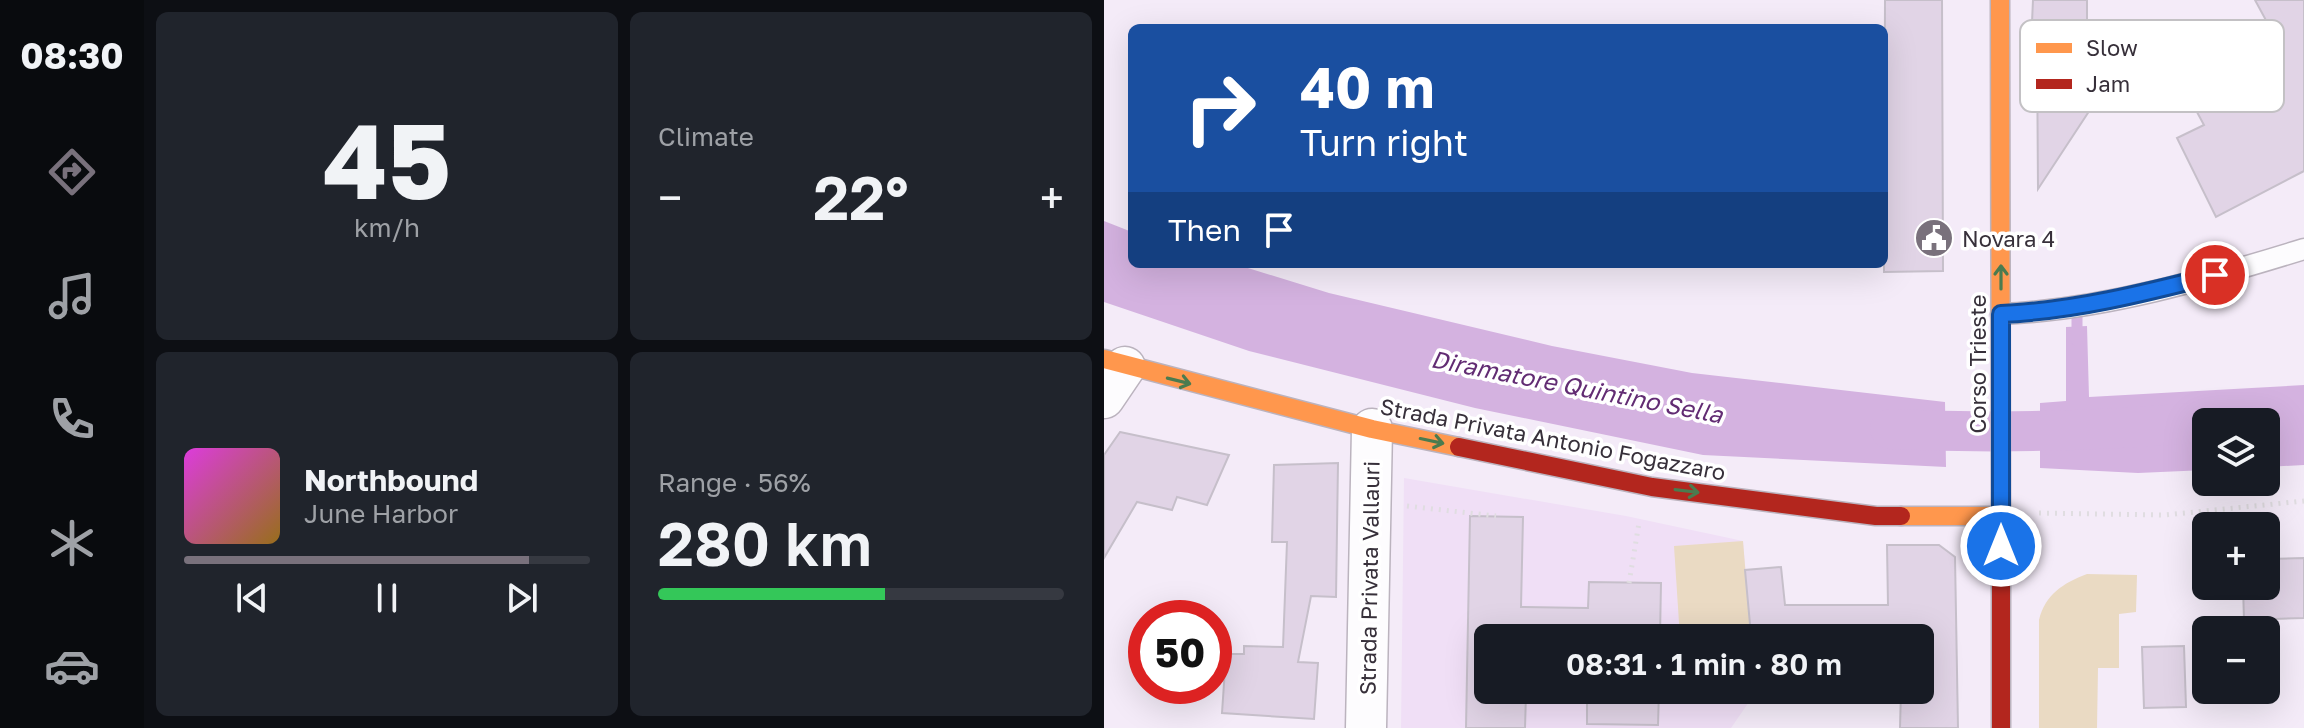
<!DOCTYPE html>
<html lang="en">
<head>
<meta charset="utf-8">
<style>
  body { margin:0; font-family:"Golos Text",sans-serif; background:#20242c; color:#f1f3f6; height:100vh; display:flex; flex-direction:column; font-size:30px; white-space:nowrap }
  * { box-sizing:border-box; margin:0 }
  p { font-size:26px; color:#9ea1a6 }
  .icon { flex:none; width:44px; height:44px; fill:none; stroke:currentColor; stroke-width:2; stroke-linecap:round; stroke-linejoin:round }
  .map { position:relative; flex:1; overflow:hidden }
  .sheet { display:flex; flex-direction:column; gap:12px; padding:12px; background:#0d0f14; width:960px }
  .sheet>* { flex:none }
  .hud { position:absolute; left:24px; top:24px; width:760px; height:244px; border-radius:12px; box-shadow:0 8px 32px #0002; background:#1a4fa0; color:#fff; overflow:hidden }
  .buttons { position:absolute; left:1088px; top:408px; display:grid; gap:16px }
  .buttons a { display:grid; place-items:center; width:88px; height:88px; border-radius:12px; background:#171b24; box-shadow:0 8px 32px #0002; font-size:40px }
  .speed { position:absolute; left:24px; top:600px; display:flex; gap:16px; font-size:40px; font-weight:700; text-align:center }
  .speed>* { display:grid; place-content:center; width:104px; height:104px; border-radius:50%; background:#171b24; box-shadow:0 8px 32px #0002; line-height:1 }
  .speed .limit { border:12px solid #d22; background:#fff; color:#111 }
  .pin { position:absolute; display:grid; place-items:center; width:68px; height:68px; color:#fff; margin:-34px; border:4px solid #fff; border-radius:50%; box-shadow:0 2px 8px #0007 }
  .me { position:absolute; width:88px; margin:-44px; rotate:0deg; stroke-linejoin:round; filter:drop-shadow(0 0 6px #0008) }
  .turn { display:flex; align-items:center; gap:28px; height:168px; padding:0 40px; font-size:36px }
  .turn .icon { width:104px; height:104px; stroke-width:2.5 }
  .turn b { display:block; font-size:56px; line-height:68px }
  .then { display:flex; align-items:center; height:76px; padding:0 40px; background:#0003; gap:16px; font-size:30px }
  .big { font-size:60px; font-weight:600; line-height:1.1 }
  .sheet .widget { flex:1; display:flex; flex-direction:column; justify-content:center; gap:12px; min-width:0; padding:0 28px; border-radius:12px; background:#20242c }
  .sheet .dial { align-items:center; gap:0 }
  .dial b { font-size:104px; line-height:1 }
  .song { display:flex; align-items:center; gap:24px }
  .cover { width:96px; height:96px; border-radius:12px; background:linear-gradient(135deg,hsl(300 70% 55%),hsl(40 70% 35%)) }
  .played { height:8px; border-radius:4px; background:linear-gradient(90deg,#79717c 85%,#363941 85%) }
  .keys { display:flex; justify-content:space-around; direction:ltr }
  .heat { display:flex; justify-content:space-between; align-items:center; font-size:44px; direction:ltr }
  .charge { height:12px; border-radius:6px; background:linear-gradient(90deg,#34c759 56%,#363941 0) }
  .sheet .tiles { flex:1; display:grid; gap:12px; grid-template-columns:repeat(2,1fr) }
  .trip { position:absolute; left:370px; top:624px; width:460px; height:80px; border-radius:12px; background:#171b24; box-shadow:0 8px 32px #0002; font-weight:600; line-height:80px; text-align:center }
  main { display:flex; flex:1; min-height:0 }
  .dock { display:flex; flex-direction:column; width:144px; justify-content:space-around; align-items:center; background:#090b0e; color:#9ea1a6 }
  .dock .icon { width:56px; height:56px }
  .dock .active { color:#79717c }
  .dock b { font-size:36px; color:#f1f3f6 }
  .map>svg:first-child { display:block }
  .built { fill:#f0dff6 }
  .green { fill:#eadac3 }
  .water { fill:#d4b2e0 }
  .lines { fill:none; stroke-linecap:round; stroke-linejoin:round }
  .stream { stroke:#d4b2e0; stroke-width:11 }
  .canal { stroke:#d4b2e0; stroke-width:40 }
  .building { fill:#e1d4e6; stroke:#c6bfca; stroke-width:2 }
  .lane-casing { stroke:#bbb3be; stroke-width:23 }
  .street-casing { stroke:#bbb3be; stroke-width:43 }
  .slow-casing { stroke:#bbb3be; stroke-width:21 }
  .jam-casing { stroke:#bbb3be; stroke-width:21 }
  .path { stroke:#e0dde1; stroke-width:5; stroke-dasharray:2 6; stroke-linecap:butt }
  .lane { stroke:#fdfcfe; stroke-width:20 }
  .street { stroke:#fdfcfe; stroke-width:40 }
  .slow { stroke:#ff974d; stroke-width:18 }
  .jam { stroke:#b3261e; stroke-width:18 }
  .oneway { stroke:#4b7b4f }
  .route-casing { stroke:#114b97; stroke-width:20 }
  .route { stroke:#1a73e8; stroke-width:14 }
  .labels { text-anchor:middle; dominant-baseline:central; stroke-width:7; stroke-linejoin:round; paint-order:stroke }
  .poi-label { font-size:22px; fill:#37303a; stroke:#fff; text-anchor:start }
  .street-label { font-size:22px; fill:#37303a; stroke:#fff }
  .water-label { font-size:24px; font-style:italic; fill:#622c73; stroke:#fff }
  .key { fill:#fff; stroke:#c3c1c4; stroke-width:2 }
  .key-label { font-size:22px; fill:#37303a }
</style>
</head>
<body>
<main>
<nav class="dock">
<b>08:30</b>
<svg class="icon active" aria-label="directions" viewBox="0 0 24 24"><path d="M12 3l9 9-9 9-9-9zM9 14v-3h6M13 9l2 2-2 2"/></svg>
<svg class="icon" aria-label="music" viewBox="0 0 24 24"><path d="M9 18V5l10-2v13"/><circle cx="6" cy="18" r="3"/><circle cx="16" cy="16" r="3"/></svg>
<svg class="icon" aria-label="phone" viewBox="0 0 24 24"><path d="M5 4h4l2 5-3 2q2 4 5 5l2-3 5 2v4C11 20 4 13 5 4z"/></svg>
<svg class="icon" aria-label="climate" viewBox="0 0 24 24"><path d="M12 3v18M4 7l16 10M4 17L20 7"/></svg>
<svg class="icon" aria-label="car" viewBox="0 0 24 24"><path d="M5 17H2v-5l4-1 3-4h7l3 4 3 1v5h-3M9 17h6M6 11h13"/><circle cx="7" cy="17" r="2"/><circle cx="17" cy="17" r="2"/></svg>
</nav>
<section class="sheet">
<div class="tiles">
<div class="widget dial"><b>45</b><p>km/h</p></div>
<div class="widget"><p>Climate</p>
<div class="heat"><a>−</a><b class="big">22°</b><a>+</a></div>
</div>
<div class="widget">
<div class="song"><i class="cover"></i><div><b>Northbound</b><p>June Harbor</p></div></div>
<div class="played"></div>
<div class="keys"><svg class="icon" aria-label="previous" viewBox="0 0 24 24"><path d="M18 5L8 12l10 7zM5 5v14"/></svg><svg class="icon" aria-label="pause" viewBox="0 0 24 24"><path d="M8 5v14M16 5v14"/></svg><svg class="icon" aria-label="next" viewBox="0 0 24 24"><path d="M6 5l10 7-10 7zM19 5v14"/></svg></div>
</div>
<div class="widget"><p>Range · 56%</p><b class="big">280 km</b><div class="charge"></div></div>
</div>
</section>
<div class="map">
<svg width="1200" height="728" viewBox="0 0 1200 728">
  <rect width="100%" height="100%" fill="#f4ebf8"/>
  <!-- built -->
  <polygon class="built" points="300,478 522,516 639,541 647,638 384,638 384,690 647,690 647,699 627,728 297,728"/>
  <!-- green -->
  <g class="green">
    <polygon points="639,541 647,638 576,638 570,546"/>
    <path d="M983,574L1033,575L1032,612L1015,614V668H994L993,728H935V620C941,595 959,583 983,574Z"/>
  </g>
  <!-- water -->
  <g class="water">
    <polygon points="0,221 28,232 28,264 131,264 225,293 448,346 588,373 841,402 842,467 599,455 371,408 145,351 0,302"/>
    <polygon points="983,326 985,397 1200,385 1200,465 1162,467 1162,422 1102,422 1102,470 1034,473 936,468 936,403 962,401 962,327"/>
  </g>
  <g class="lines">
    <!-- stream -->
    <polyline class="stream" points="973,341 973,317"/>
    <!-- canal -->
    <path class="canal" d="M786,429C891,434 998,431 1102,422"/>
  </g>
  <!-- building -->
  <g class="building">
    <polygon points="781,0 838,0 839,271 780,272"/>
    <polygon points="929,0 983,0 983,41 1018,61 934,189 933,46 927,45"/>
    <polygon points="1151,0 1200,0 1200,171 1112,217 1073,138 1100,125 1087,101 1117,86 1107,66 1170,35"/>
    <polygon points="16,432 125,455 103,505 73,497 68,510 33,502 0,558 0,455"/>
    <polygon points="234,463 232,597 207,596 194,662 214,663 210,719 118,713 122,654 140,654 140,646 179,647 183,542 168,542 170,465"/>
    <polygon points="366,516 419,517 417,607 484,608 485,582 557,583 556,635 549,638 384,638 384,690 555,690 554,725 483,724 483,695 422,694 421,728 362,728"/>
    <polygon points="783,545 835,545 851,557 854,728 796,728 797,690 816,690 816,638 812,638 812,633 647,635 641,570 677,567 681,605 784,605"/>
    <polygon points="1200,558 1200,618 1140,620 1139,586 1162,586 1162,559"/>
    <polygon points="1080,646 1082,707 1040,708 1038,647"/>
  </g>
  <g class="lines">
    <defs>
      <path id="lane" d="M897,314C999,310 1103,279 1200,249"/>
      <g id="street">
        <polyline points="0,398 21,367"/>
        <polyline points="262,728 268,429"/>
      </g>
      <g id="slow">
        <polyline points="896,0 897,544"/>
        <polyline points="0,359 268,429 355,447"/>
        <polyline points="797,516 897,516"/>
      </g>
      <g id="jam">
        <polyline points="355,447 548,487 772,516 797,516"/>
        <polyline points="897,544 897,728"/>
      </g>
    </defs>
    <!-- lane casing -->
    <use href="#lane" class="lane-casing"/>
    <!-- street casing -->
    <use href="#street" class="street-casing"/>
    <!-- slow casing -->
    <use href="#slow" class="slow-casing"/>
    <!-- jam casing -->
    <use href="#jam" class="jam-casing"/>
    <!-- path -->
    <g class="path">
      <polyline points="303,506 392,516"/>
      <polyline points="935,513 1061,515 1200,501"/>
      <polyline points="525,583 535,523"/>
    </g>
    <!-- lane -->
    <use href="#lane" class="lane"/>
    <!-- street -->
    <use href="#street" class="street"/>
    <!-- slow -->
    <use href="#slow" class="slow"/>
    <!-- jam -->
    <use href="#jam" class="jam"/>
  </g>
  <!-- one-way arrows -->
  <defs><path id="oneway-shaft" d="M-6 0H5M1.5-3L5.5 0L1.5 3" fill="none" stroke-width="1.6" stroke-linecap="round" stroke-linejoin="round" transform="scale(2)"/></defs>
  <g class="oneway">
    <use href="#oneway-shaft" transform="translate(897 277) rotate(-90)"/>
    <use href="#oneway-shaft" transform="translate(75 381) rotate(14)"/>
    <use href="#oneway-shaft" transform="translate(328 441) rotate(12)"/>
    <use href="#oneway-shaft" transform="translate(583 491) rotate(7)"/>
  </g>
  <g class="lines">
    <defs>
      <path id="route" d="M897,546V314C969,311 1041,293 1111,275"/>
    </defs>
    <!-- route casing -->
    <use href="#route" class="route-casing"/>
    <!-- route -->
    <use href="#route" class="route"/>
  </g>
  <!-- icons -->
  <defs>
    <symbol id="civic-disc" viewBox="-11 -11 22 22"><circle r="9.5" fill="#79717c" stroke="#fff"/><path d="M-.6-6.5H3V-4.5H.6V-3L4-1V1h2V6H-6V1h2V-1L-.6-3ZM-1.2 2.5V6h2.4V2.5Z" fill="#fff"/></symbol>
  </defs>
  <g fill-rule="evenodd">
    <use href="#civic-disc" x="808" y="216" width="44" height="44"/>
  </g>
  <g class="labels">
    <!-- poi labels -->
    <g class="poi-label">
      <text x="858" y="238">Novara 4</text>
    </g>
    <!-- street labels -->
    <g class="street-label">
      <text transform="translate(873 364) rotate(-90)">Corso Trieste</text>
      <text transform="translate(449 439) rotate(11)">Strada Privata Antonio Fogazzaro</text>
      <text transform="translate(265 578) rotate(-89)">Strada Privata Vallauri</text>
    </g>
    <!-- water labels -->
    <g class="water-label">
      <text transform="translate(473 386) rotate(11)">Diramatore Quintino Sella</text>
    </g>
  </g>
  <!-- legend -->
  <rect x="916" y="20" width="264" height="92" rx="12" class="key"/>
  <rect x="932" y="43" width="36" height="10" fill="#ff974d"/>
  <rect x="932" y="79" width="36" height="10" fill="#b3261e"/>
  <g class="key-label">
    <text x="982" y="56">Slow</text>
    <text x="982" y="92">Jam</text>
  </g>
</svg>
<div class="buttons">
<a><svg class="icon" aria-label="layers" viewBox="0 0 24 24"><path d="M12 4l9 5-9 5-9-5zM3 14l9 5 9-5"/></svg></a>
<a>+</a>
<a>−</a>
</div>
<div class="speed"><div class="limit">50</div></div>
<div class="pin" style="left:1111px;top:275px;background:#d93025"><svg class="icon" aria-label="arrive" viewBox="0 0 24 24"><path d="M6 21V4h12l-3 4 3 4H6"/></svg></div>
<svg class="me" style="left:897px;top:546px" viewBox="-20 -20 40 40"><circle r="17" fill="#1a73e8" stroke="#fff" stroke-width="3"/><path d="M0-11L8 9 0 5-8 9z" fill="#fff"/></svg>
<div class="trip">08:31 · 1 min · 80 m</div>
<div class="hud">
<div class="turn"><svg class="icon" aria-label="right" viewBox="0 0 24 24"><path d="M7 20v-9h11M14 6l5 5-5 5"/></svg><div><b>40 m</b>Turn right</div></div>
<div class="then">Then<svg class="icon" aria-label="arrive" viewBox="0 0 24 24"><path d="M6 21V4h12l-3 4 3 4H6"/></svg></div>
</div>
</div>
</main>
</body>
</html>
